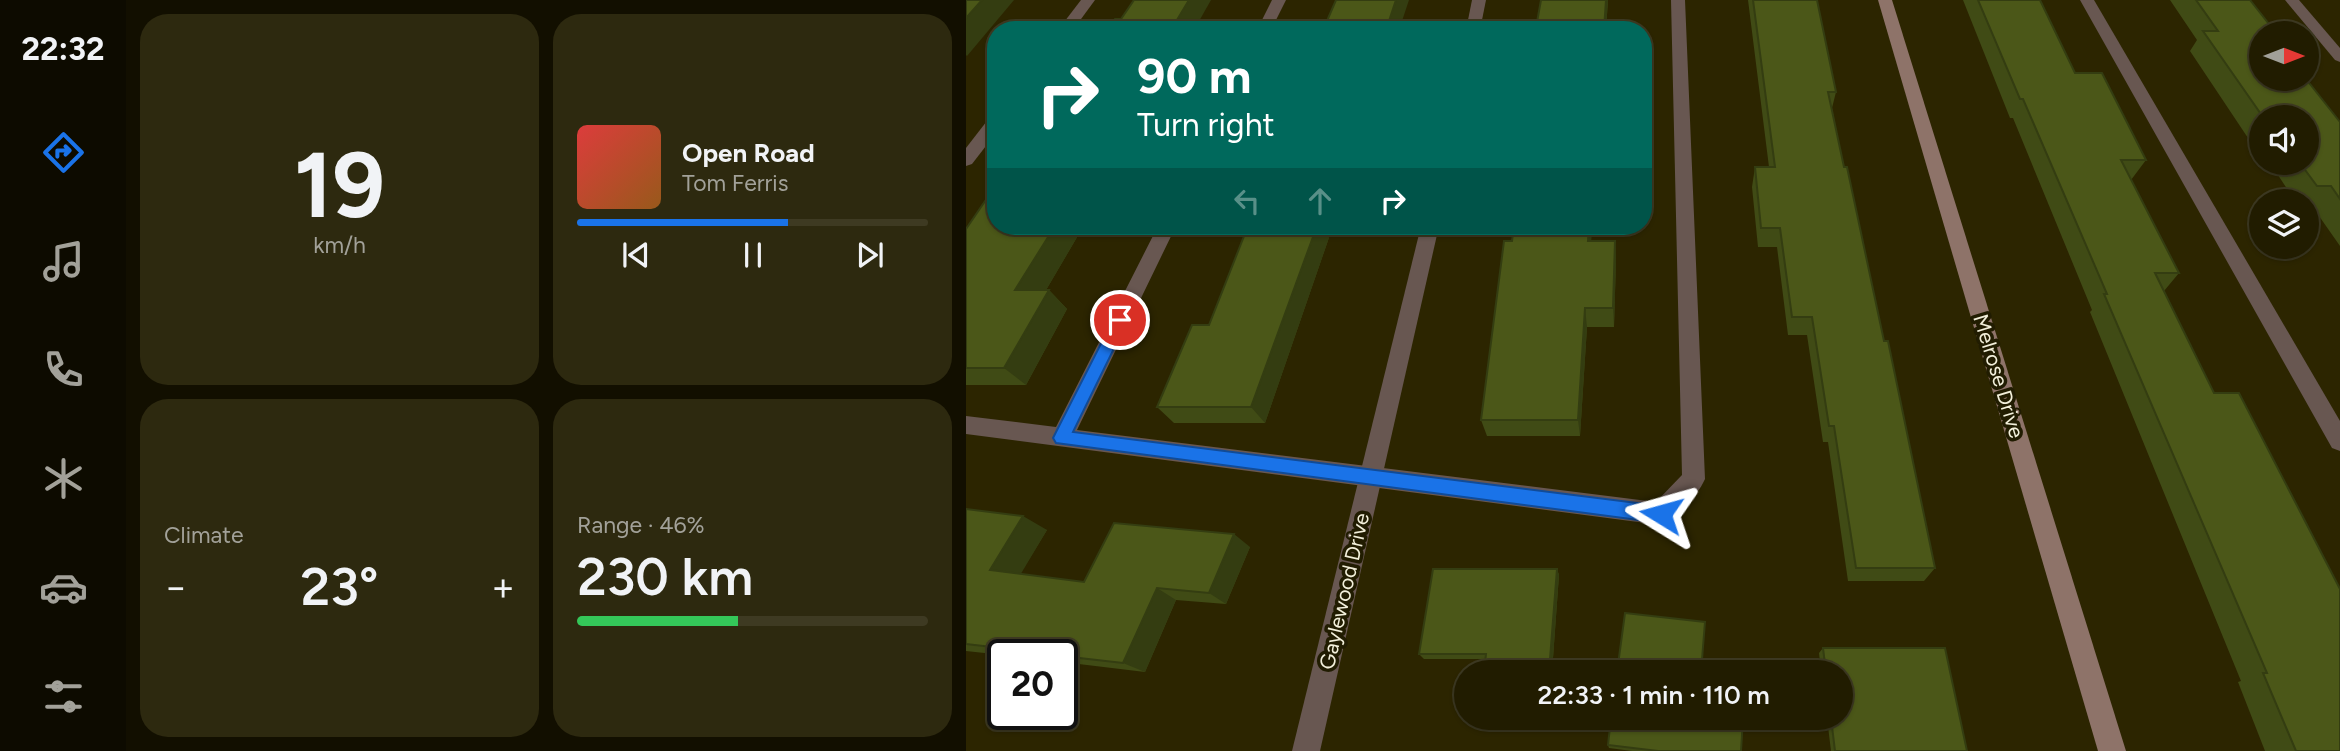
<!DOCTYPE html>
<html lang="en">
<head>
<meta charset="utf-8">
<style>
  body { margin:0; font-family:Figtree,sans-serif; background:#2d290f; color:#f1f3f6; height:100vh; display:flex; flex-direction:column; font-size:26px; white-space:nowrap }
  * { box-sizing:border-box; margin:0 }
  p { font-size:23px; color:#a2a199 }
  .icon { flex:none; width:38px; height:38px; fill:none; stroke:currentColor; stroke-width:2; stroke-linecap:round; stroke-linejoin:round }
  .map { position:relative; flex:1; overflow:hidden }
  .details { display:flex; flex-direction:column; gap:14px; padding:14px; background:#120f00; width:840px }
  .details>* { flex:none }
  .banner { position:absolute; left:21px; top:21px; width:665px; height:214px; border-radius:28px; box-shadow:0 2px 5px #0004,0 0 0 2px #3e3a22; background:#00695c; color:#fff; overflow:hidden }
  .needle { width:46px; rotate:90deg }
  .fabs { position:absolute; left:1283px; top:21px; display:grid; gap:14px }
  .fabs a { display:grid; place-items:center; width:70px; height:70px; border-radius:50%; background:#211c00; box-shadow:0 2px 5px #0004,0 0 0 2px #3e3a22; font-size:35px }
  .speed { position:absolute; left:21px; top:639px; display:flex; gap:14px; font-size:35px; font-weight:700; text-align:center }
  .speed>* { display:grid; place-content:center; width:91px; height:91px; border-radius:50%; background:#211c00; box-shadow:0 2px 5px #0004,0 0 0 2px #3e3a22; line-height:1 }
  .speed .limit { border:4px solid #111; border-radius:10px; background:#fff; color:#111 }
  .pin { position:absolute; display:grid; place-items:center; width:60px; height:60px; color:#fff; margin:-30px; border:4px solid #fff; border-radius:50%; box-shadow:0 2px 7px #0007 }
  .me { position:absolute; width:77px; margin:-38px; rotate:278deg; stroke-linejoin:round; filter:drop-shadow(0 0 5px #0008) }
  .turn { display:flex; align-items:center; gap:24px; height:147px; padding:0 35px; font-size:32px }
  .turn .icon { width:91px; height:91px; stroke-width:2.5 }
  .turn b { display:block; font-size:49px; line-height:60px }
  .lanes { display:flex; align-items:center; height:66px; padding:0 35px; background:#0003; justify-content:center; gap:35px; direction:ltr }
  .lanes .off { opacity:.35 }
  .big { font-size:52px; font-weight:600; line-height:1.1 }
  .details .card { flex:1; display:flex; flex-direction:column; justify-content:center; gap:10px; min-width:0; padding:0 24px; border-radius:28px; background:#2d290f }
  .details .dial { align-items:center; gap:0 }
  .dial b { font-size:91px; line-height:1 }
  .song { display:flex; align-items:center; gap:21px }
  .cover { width:84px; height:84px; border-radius:10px; background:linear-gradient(135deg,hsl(0 70% 55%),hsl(30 70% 35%)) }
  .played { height:7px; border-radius:4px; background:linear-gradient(90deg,#1a73e8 60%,#3e3a22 60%) }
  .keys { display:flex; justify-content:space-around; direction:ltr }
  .heat { display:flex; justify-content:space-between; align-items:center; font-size:38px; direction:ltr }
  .charge { height:10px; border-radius:5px; background:linear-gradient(90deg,#34c759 46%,#3e3a22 0) }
  .details .tiles { flex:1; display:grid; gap:14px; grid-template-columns:repeat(2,1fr) }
  .trip { position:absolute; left:488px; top:660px; width:399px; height:70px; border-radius:35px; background:#211c00; box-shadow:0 2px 5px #0004,0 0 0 2px #3e3a22; font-weight:600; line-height:70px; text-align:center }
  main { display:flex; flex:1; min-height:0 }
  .tabs { display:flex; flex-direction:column; width:126px; justify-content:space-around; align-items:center; background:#0d0b00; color:#a2a199 }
  .tabs .icon { width:49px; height:49px }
  .tabs .selected { color:#1a73e8 }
  .tabs b { font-size:32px; color:#f1f3f6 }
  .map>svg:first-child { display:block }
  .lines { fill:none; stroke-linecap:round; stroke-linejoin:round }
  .lane { fill:#685751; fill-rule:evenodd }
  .street { fill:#685751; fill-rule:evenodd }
  .secondary { fill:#8e7369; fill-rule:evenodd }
  .wall { fill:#404b15 }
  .shaded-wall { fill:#343d11 }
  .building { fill:#4b5718; stroke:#343d11; stroke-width:2 }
  .route { fill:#1a73e8; stroke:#114b97; stroke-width:2 }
  .labels { text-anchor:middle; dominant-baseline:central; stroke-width:7; stroke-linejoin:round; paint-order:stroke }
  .street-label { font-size:21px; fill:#f2efda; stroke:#211c01 }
</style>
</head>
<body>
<main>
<nav class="tabs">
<b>22:32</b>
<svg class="icon selected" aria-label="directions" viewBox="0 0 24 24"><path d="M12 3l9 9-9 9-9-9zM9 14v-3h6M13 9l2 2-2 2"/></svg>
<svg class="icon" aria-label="music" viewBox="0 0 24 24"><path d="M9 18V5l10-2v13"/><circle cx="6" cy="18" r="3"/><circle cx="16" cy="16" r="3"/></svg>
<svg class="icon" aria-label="phone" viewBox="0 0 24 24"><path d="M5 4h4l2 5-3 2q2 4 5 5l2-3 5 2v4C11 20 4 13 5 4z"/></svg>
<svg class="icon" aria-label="climate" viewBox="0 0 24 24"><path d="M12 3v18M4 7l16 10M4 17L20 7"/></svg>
<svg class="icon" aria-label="car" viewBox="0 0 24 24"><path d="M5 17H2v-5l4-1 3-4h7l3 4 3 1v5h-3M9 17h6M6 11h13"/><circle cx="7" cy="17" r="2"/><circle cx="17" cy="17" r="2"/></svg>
<svg class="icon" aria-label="filters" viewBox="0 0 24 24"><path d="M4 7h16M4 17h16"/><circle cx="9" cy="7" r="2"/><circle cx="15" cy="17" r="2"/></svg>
</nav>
<section class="details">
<div class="tiles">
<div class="card dial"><b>19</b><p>km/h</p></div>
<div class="card">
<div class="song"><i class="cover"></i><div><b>Open Road</b><p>Tom Ferris</p></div></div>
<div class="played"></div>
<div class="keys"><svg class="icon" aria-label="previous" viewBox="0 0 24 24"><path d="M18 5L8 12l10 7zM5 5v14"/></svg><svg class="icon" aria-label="pause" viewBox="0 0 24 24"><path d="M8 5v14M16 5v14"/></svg><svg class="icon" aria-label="next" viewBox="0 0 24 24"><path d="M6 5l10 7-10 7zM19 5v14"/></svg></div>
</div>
<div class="card"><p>Climate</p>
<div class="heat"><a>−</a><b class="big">23°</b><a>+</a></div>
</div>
<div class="card"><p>Range · 46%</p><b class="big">230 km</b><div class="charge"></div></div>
</div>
</section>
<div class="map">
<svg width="1374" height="751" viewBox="0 0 1374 751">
  <rect width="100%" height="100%" fill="#2c2500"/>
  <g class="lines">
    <!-- lane -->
    <g class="lane">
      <polygon points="306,0 320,0 305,30 291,30"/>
      <path d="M705,0H719L739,479C732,495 711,519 695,525L0,434V416L90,427L192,226H210L111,430L690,502L716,475Z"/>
      <polygon points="1114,0 1128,0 1374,421 1374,451 1366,448"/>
    </g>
    <!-- street -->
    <g class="street">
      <polygon points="115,0 129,0 107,30 92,30"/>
      <polygon points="506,0 520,0 514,30 500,30"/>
      <polygon points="1319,0 1333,0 1374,48 1374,62 1369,60"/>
      <polygon points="30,116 30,133 6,164 0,166 0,148 24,117"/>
      <polygon points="455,226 473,226 354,751 326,751"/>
    </g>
    <!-- secondary -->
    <polygon class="secondary" points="912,0 926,0 1160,751 1132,751"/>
  </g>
  <!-- wall -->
  <g class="wall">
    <polygon points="575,0 642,0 640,30 572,30 571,22"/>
    <polygon points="782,0 851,0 870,92 866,108 878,167 969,568 958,581 882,581 862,442 857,442 841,335 822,335 811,247 792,247 786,187 789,167 803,167"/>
    <polygon points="997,0 1074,0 1109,73 1180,160 1165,180 1213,273 1198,291 1374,751 1299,751 1272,682 1275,681 1124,312 1126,310 1047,118 1044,118"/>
    <polygon points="1204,0 1284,0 1295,33 1374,122 1374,246 1346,206 1340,206 1340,201 1329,201 1304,163 1340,163 1340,117 1295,117 1295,150 1287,138 1282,138 1224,51 1231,40"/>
    <polygon points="30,226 116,226 117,227 80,290 83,290 101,309 60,385 0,385 0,229"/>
    <polygon points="282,226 367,226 299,423 208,423 191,407 243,325"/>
    <polygon points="548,226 626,226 625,241 649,241 650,260 648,327 621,327 614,436 521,436 515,420"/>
    <polygon points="0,509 81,530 54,574 118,582 284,547 260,604 210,600 179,672 96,662 96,654 37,655 0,651"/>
    <polygon points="591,569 593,575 586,672 518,672 519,659 458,659 453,654"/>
    <polygon points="857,648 1001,751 865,751 861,718 875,718 875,672 855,672 853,653"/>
    <polygon points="515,718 583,718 582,719 516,719"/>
    <polygon points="642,745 775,751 666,751 643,748"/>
  </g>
  <!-- shaded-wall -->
  <g class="shaded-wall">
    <polygon points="16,0 48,0 1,56 0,55 0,18"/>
    <polygon points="223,0 245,0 228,30 205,30"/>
    <polygon points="430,0 443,0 433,30 420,30"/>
    <polygon points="640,0 642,0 640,30 638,30"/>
    <polygon points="89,226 116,226 117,227 69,309 49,290"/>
    <polygon points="351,226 367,226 299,423 285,407"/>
    <polygon points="623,226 626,226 624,260 622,241"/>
    <polygon points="649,241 650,260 648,327 647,308"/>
    <polygon points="83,290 101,309 60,385 38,368"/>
    <polygon points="619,308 621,327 614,436 612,420"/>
    <polygon points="57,516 81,530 50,582 24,570"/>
    <polygon points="268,534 284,547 260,604 243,593"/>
    <polygon points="591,569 593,575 586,672 583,672"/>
    <polygon points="191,588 210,600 179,672 157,663"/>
  </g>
  <!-- building -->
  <g class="building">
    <polygon points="0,0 16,0 0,18"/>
    <polygon points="168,0 223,0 205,30 141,30 149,19 155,19"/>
    <polygon points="370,0 430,0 420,30 357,30"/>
    <polygon points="575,0 640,0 638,30 576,30 577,22 571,22"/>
    <polygon points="787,0 851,0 870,92 862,92 878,167 881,167 918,341 922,341 969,568 890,568 868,426 863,426 846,317 826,317 814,228 795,228 789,167 809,167"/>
    <polygon points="1012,0 1074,0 1109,73 1136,73 1180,160 1155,160 1213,273 1189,273 1248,393 1273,393 1374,589 1374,751 1330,751 1297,673 1301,673 1138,294 1141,294 1057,99 1054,99"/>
    <polygon points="1230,0 1284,0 1310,33 1295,33 1295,79 1340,79 1374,122 1374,199 1365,186 1351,186 1334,163 1340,163 1340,117 1297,117 1237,31 1252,31"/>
    <polygon points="30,185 30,226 89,226 49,290 83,290 38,368 0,368 0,229"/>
    <polygon points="282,226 351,226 285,407 191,407 226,325 243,325"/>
    <polygon points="548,226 623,226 622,241 649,241 647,308 619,308 612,420 515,420 538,241 546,241"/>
    <polygon points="0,509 57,516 24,570 118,582 148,523 268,534 243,593 191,588 157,663 96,656 96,654 86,654 0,644"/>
    <polygon points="467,569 591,569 583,672 518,672 520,654 453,654"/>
    <polygon points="659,613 739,622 735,672 651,672"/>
    <polygon points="857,648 979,648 1001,751 869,751 865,718 875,718 875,672 860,672"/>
    <polygon points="645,718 777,718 775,751 692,751 642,745"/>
  </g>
  <!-- route -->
  <polygon class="route" points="154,314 162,320 107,432 695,506 701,508 704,514 701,520 695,523 90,443 87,438 90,432 149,316"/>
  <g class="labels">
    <!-- street labels -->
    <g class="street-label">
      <text transform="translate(1033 376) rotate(73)">Melrose Drive</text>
      <text transform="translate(378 591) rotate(-77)">Gaylewood Drive</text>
    </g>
  </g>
</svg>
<div class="fabs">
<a><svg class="needle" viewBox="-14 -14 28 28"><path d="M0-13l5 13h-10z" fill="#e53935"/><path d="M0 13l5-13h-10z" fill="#a2a199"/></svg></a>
<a><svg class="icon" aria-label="sound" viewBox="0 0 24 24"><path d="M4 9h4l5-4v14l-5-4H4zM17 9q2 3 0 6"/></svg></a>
<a><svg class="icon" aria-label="layers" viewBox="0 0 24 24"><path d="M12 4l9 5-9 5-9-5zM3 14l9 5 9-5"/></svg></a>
</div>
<div class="speed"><div class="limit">20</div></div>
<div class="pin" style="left:154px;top:320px;background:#d93025"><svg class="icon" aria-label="arrive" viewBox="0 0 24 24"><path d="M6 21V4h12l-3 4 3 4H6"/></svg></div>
<svg class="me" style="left:695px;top:514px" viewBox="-20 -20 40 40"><path d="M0-17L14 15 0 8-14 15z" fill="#1a73e8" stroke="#fff" stroke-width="4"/></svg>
<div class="trip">22:33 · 1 min · 110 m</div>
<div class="banner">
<div class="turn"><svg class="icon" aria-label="right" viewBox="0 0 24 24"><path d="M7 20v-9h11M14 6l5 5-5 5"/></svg><div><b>90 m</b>Turn right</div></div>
<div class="lanes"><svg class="icon off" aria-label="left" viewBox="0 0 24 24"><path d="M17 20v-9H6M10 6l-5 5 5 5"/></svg><svg class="icon off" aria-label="ahead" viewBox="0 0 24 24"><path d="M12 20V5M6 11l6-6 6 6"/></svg><svg class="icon" aria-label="right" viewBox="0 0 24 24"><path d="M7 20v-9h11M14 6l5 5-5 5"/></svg></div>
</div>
</div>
</main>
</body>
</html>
